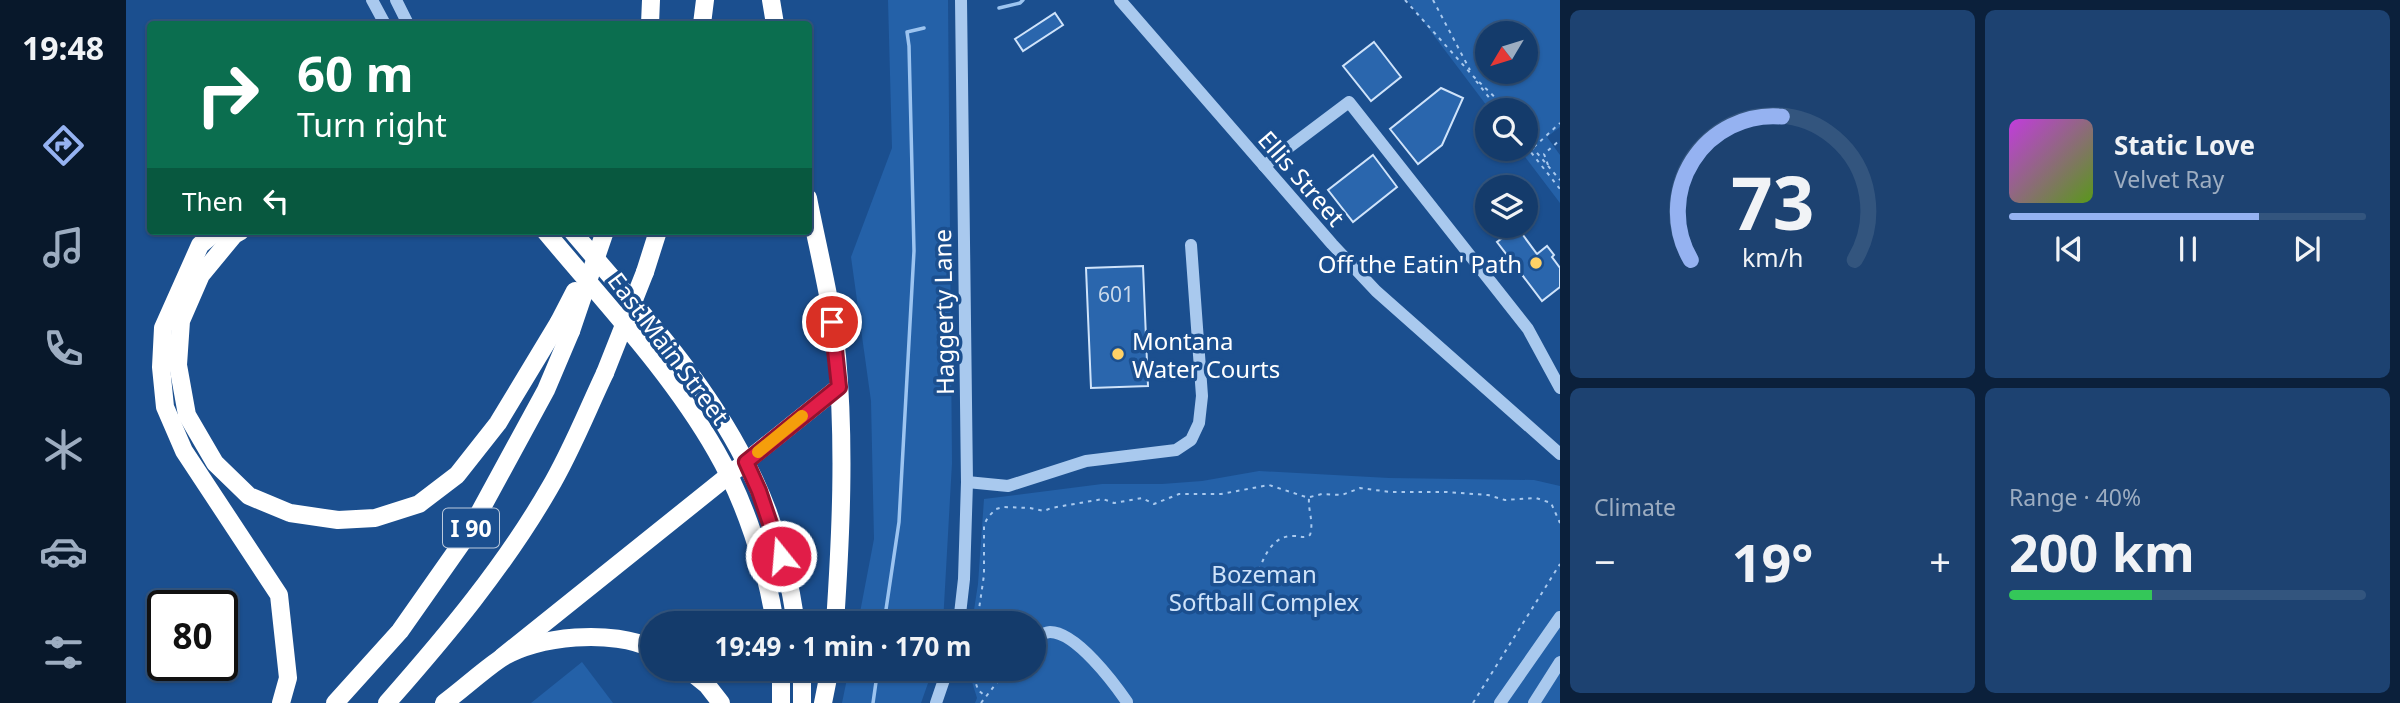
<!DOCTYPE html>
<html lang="en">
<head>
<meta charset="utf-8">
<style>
  body { margin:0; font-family:"Noto Sans",sans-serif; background:#1d4271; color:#f1f3f6; height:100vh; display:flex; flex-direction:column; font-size:26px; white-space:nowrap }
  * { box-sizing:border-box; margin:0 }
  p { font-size:23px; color:#9dadc1 }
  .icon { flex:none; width:38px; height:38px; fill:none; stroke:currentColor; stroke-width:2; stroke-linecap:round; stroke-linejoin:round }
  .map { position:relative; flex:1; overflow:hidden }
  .sheet { display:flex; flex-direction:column; gap:10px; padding:10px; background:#0b203b; width:840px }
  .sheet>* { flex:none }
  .top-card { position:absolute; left:21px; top:21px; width:665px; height:214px; border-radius:7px; box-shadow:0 2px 5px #0004,0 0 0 2px #33557e; background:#0b6e4f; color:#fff; overflow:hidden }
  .needle { width:46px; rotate:232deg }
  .fabs { position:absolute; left:1349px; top:21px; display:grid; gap:14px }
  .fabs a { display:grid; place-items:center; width:63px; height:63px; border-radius:50%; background:#143b6b; box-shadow:0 2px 5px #0004,0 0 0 2px #33557e; font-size:35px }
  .speed { position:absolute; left:21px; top:590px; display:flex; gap:14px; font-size:35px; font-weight:700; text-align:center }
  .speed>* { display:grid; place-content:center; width:91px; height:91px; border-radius:50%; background:#143b6b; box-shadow:0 2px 5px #0004,0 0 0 2px #33557e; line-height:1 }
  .speed .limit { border:4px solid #111; border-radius:10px; background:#fff; color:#111 }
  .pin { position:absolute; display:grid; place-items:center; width:60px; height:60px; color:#fff; margin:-30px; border:4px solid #fff; border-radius:50%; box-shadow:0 2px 7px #0007 }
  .me { position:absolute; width:77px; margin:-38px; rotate:343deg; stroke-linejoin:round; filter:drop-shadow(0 0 5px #0008) }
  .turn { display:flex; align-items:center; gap:24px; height:147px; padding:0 35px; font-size:32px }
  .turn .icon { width:91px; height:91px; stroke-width:2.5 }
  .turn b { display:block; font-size:49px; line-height:60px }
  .then { display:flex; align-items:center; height:66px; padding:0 35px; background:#0003; gap:14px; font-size:26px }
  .big { font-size:52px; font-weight:700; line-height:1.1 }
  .sheet .tile { flex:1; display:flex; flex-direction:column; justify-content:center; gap:10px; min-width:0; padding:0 24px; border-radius:10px; background:#1d4271 }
  .sheet .dial { align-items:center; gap:0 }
  .dial svg { height:182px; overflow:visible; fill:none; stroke:#33557e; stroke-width:7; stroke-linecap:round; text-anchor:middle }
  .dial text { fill:#f1f3f6; stroke:none }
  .song { display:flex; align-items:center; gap:21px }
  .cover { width:84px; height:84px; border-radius:10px; background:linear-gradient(135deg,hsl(290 70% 55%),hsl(90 70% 35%)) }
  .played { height:7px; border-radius:4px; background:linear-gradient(90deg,#95b2f1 70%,#33557e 70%) }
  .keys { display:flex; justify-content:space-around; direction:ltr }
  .heat { display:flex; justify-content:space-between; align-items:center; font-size:38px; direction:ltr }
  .charge { height:10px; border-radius:5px; background:linear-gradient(90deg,#34c759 40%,#33557e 0) }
  .sheet .tiles { flex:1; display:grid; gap:10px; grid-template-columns:repeat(2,1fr) }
  .trip { position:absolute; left:514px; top:611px; width:406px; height:70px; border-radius:35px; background:#143b6b; box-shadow:0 2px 5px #0004,0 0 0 2px #33557e; font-weight:700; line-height:70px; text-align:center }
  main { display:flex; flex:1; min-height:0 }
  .tab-bar { display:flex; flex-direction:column; width:126px; justify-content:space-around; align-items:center; background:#08182b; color:#9dadc1 }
  .tab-bar .icon { width:49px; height:49px }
  .tab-bar .active { color:#95b2f1 }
  .tab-bar b { font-size:32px; color:#f1f3f6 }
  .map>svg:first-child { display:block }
  .green { fill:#2461a8; fill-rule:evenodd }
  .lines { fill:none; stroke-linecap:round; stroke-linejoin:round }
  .stream { stroke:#9cc4f0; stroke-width:3.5 }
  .building { fill:#2a66ad; stroke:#cfe3fa; stroke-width:2 }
  .path { stroke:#a9c9ee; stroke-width:2; stroke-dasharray:3.5 5; stroke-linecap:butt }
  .minor { stroke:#a9c9ee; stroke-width:12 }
  .highway { stroke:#fff; stroke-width:18 }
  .highway-bridge { stroke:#fff; stroke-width:18 }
  .route-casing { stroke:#92132f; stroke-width:18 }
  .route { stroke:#e11d48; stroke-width:12 }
  .slow { stroke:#f59e0b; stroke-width:12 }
  .poi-dot { fill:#ffd166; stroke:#1b4f8f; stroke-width:2.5 }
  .labels { text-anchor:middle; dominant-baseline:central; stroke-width:7; stroke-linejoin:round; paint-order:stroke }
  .number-label { font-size:21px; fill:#cad9ea }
  .shield { fill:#1b4f8f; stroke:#bbcadd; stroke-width:2 }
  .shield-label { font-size:23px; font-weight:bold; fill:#fff }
  .street-label { font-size:24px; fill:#fff; stroke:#1b4f8f }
  .poi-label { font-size:24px; fill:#fff; stroke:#1b4f8f; text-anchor:end }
  .park-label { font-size:24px; fill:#cfe3fa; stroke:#1b4f8f }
</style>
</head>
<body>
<main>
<nav class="tab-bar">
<b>19:48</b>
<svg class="icon active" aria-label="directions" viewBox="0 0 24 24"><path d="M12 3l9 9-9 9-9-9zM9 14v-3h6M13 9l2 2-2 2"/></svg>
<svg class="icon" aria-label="music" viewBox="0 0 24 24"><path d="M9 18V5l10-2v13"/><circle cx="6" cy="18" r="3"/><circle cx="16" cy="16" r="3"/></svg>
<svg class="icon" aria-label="phone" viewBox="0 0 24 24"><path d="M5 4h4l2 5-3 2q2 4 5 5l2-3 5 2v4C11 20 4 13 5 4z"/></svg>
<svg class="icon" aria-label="climate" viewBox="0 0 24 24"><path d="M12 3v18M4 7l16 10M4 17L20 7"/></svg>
<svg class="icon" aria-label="car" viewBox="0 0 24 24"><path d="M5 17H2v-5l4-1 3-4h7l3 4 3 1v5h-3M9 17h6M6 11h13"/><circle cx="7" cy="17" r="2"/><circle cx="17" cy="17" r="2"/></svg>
<svg class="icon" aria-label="filters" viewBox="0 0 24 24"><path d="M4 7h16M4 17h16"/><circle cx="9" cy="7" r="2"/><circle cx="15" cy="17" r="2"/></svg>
</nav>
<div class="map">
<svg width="1434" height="703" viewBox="0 0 1434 703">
  <rect width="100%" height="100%" fill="#1b4f8f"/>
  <!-- green -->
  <g class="green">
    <polygon points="762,0 822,0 826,463 817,623 732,623 748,539 745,401 725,257 766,148"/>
    <path d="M1281,0H1434V127L1421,137L1434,155V203L1393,149H1400V110H1364ZM1400,33V72H1362V33Z"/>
    <polygon points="1133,471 1263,478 1408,480 1434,486 1434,703 849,703 851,698 842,669 908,668 908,623 846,623 852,584 858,499 976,484 1036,484 1076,481"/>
    <polygon points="456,662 487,703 405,703"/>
    <polygon points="723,669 723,668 807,669 795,703 716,703"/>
  </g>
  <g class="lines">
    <!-- stream -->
    <g class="stream">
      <polyline points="873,8 894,3 897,0"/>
      <polyline points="758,623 773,522 788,251 783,46 781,32 798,28"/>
      <polyline points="747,703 752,668"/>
    </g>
  </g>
  <!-- building -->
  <g class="building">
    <polygon points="929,13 937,25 897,51 889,39"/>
    <polygon points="1248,42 1275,77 1245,101 1217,66"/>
    <polygon points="1315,88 1337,98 1316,145 1292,164 1264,129"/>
    <polygon points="1247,155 1271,187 1227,222 1202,190"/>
    <polygon points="1391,227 1411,254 1421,246 1428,255 1426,257 1434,268 1434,287 1416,301 1371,242"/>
    <polygon points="1017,266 1022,386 965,388 960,268"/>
  </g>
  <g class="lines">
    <!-- path -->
    <g class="path">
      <polyline points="1279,0 1347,76 1382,110"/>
      <polyline points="1307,0 1344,70"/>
      <polyline points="1350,81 1373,110"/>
      <polyline points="1400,140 1434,180"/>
      <polyline points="1400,146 1434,189"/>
      <polyline points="1408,147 1434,123"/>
      <polyline points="1422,165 1418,154 1434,140"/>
      <polyline points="1184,497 1196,494 1216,495 1234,488 1264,492 1321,492 1362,495 1379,500 1410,498 1425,503 1434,523"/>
      <path d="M851,623L858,575V525L862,517L870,509L877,507L904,508L918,511L925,508L977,499L988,503L1016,498L1028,504L1053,494H1095L1143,485L1183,498C1182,511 1188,522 1184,535C1177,539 1175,536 1168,536C1143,535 1136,563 1129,581"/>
      <polyline points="908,658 915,652"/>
      <polyline points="845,668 852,690 859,696"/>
      <polyline points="855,703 872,681 894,668"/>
      <polyline points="1347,703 1434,564"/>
    </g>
    <!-- minor -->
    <g class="minor">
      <polyline points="246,0 259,24"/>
      <polyline points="270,0 282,24"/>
      <polyline points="994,0 1206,244 1250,291 1434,454"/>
      <polyline points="1138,166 1223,102 1402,329 1434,388"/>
      <polyline points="841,482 882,486 960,461 1050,450 1065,440 1073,423 1076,396 1065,245"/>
      <polyline points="833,623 838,579 841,482 835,0"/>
      <path d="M908,637C913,636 920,632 924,632C950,632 988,683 1001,702"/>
      <polyline points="810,703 822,668"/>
      <polyline points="1374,703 1434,617"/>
      <polyline points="1408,703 1434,662"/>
    </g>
    <!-- highway -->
    <g class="highway">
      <polyline points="645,0 649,24"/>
      <polyline points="524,24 525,0"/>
      <polyline points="576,24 579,0"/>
      <path d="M682,198C692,250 706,303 711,356C719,445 715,534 709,623"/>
      <polyline points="91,231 74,245 37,328 35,367 39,407 58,451 153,595 162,678 155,703"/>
      <polyline points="115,231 108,235 75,275 55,321 52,365 61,415 89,463 123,496 164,513 212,520 249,518 293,504 331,475 372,423 433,322"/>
      <path d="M419,231C478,302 544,371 590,451C619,501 640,566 649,623"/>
      <path d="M446,231C507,303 576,376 619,461C645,510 662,568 670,623"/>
      <polyline points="519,272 532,231"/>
      <polyline points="376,657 713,387"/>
      <polyline points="560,668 581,685 595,703"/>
      <polyline points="655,668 655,703"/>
      <polyline points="209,703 274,631 340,537 420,390 445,331"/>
      <path d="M261,703C320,636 378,567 423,489C445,452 461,411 479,373"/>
      <path d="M318,703C337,689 355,672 374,659C410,635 488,629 527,649"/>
      <polyline points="676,703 676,668"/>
      <polyline points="697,703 704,668"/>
    </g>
    <!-- highway-bridge -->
    <g class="highway-bridge">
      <polyline points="433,322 449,291"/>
      <polyline points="445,331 479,231"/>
      <polyline points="479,373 519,272"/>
    </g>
  </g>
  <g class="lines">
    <defs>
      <polyline id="route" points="655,556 633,491 620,462 713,387 706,322"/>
    </defs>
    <!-- route casing -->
    <use href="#route" class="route-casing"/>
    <!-- route -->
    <use href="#route" class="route"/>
    <!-- slow -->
    <polyline class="slow" points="632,452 676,416"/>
  </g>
  <!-- markers -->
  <g class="poi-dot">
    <circle cx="1410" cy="263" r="7"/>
    <circle cx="992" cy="354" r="7"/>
  </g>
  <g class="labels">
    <!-- number labels -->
    <g class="number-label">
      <text x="990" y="294">601</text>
    </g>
    <!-- shield labels -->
    <rect class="shield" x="317" y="508.5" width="56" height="39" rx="5"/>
    <g class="shield-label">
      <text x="345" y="528">I 90</text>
    </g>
    <!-- street labels -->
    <g class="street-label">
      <text transform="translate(1176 178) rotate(49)">Ellis Street</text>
      <text transform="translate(817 312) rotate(-91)">Haggerty Lane</text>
      <text transform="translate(543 348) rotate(53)">East Main Street</text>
    </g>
    <!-- poi labels -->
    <g class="poi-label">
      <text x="1396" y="263">Off the Eatin' Path</text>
      <text x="1006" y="340" text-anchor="start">Montana<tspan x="1006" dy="28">Water Courts</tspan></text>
    </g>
    <!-- park labels -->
    <g class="park-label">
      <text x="1138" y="573">Bozeman<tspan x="1138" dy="28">Softball Complex</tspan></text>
    </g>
  </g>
</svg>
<div class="fabs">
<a><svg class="needle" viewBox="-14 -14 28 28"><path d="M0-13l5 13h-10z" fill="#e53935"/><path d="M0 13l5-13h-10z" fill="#9dadc1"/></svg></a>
<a><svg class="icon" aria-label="search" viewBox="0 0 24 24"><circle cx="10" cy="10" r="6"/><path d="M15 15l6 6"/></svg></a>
<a><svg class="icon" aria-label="layers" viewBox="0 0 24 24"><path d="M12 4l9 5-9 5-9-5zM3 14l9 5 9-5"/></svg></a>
</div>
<div class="speed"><div class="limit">80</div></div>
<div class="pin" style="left:706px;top:322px;background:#d93025"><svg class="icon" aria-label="arrive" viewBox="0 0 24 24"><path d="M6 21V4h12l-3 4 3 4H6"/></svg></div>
<svg class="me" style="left:655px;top:556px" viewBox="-20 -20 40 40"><circle r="17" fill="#e11d48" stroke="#fff" stroke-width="3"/><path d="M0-11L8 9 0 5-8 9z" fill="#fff"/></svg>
<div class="trip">19:49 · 1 min · 170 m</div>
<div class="top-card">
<div class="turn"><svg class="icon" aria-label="right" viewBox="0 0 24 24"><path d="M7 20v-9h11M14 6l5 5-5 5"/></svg><div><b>60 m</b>Turn right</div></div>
<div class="then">Then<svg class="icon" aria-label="left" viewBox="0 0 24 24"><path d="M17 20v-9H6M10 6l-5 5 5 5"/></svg></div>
</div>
</div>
<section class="sheet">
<div class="tiles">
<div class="tile dial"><svg viewBox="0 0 100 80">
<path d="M14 69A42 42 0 1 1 86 69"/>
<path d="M14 69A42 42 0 0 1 54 6" stroke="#95b2f1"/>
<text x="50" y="56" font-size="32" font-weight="700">73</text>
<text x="50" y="72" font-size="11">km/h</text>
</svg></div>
<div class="tile">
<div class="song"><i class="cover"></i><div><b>Static Love</b><p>Velvet Ray</p></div></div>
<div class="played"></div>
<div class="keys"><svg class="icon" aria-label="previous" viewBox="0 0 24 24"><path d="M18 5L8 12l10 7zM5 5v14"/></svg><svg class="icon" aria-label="pause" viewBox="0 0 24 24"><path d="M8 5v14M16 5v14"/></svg><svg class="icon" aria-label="next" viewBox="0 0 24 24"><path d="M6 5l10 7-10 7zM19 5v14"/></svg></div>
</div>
<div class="tile"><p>Climate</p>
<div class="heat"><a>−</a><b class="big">19°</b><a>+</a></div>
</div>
<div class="tile"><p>Range · 40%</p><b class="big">200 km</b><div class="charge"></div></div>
</div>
</section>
</main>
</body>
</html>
